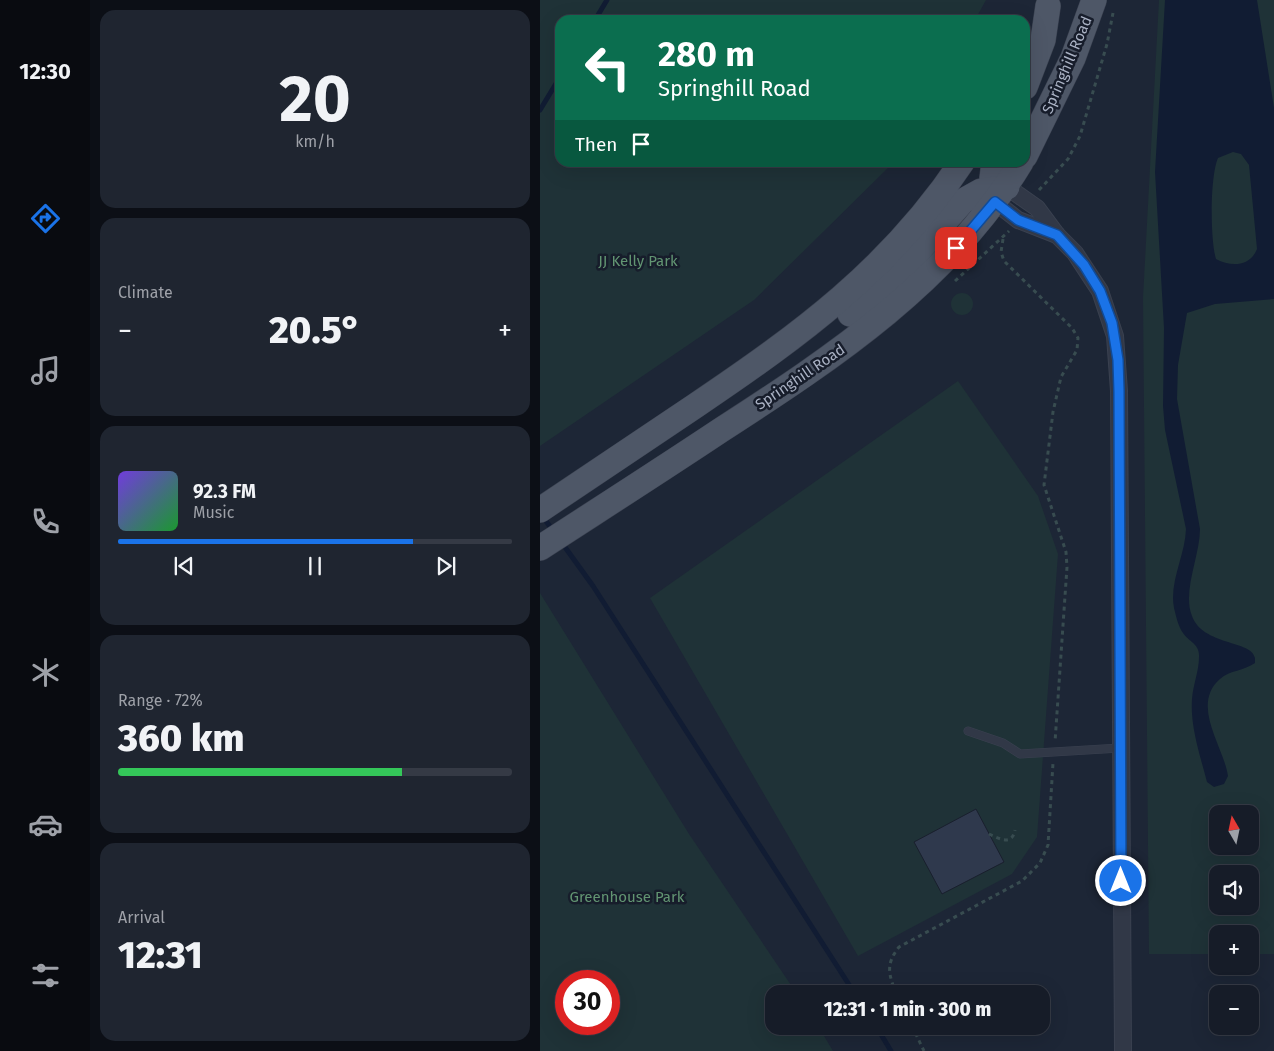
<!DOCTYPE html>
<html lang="en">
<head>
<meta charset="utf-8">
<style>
  body { margin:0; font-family:"Fira Sans",sans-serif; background:#1f2530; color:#f1f3f6; height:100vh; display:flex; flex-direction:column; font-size:19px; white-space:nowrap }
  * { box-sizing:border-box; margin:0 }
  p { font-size:16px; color:#9ea1a8 }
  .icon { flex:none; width:28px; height:28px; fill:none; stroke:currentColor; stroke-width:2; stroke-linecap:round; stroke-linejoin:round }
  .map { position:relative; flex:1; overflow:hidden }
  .side { display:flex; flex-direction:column; gap:10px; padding:10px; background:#0c0f16; width:450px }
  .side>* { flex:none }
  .hud { position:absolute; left:15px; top:15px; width:475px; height:152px; border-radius:15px; box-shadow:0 5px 20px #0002,0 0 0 1px #353a45; background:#0b6e4f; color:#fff; overflow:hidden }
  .needle { width:32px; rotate:351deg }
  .tools { position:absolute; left:669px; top:805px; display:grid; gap:10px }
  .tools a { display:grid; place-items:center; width:50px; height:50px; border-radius:10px; background:#161c28; box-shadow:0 5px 20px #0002,0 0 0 1px #353a45; font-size:25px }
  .speed { position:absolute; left:15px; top:970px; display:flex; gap:10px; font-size:25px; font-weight:700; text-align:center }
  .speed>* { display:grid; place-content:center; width:65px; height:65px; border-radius:50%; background:#161c28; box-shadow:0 5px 20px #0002,0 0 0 1px #353a45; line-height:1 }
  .speed .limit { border:8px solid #d22; background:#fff; color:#111 }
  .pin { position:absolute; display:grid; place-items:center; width:42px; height:42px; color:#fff; margin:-21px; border-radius:10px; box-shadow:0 2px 8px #0006 }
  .me { position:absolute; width:55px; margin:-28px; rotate:0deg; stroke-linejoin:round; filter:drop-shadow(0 0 4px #0008) }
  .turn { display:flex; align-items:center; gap:18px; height:105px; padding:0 20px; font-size:22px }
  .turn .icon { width:65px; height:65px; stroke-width:2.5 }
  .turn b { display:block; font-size:35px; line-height:42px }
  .then { display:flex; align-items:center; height:48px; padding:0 20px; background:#0003; gap:10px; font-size:19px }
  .big { font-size:38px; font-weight:800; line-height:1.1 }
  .side .card { flex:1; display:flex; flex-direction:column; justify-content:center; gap:8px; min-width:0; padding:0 18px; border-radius:15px; background:#1f2530 }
  .side .dial { align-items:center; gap:0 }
  .dial b { font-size:65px; line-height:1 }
  .song { display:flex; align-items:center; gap:15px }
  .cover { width:60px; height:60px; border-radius:8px; background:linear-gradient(135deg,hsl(260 70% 55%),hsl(130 70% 35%)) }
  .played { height:5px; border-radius:2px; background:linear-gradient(90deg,#1a73e8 75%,#353a45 75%) }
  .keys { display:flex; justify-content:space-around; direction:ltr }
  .heat { display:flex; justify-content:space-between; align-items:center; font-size:28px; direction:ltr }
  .charge { height:8px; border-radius:4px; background:linear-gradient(90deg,#34c759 72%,#353a45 0) }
  .trip { position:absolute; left:225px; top:985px; width:285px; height:50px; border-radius:15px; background:#161c28; box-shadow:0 5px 20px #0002,0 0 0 1px #353a45; font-weight:800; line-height:50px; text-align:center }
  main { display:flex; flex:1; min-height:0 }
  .tab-bar { display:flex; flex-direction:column; width:90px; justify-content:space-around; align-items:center; background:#090b10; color:#9ea1a8 }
  .tab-bar .icon { width:35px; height:35px }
  .tab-bar .on { color:#1a73e8 }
  .tab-bar b { font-size:22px; color:#f1f3f6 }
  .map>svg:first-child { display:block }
  .green { fill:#1f3237; fill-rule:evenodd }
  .water { fill:#111c33; fill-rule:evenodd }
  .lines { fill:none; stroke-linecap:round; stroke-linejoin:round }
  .stream { stroke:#111c33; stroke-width:5 }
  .building { fill:#2f394d; stroke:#191f2d }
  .service-casing { stroke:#3a4150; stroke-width:9 }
  .minor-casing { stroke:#3a4150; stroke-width:18 }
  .primary-casing { stroke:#3a4150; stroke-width:26 }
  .path { stroke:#384c50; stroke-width:3; stroke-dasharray:4 4; stroke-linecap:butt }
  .service { stroke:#313847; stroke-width:8 }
  .minor { stroke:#313847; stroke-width:16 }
  .primary { stroke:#4e5767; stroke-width:25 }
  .route-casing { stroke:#114b97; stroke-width:12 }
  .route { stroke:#1a73e8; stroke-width:9 }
  .labels { text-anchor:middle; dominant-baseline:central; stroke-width:5; stroke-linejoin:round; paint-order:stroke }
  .street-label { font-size:15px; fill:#aab2c4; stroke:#171d2b }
  .park-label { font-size:15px; fill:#629572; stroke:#171d2b }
</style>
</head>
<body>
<main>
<nav class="tab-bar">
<b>12:30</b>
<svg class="icon on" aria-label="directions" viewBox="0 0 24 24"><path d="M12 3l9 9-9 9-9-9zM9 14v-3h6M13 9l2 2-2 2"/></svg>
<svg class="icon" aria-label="music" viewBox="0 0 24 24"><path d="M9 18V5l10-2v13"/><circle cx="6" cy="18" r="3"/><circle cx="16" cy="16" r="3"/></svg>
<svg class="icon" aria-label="phone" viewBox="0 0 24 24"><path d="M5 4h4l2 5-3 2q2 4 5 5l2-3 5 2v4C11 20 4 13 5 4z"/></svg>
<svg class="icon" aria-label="climate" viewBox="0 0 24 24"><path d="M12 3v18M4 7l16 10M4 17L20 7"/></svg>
<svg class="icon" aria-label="car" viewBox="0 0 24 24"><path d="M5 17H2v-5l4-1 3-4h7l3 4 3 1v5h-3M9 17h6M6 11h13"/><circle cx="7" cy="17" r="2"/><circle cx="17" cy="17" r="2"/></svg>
<svg class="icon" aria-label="filters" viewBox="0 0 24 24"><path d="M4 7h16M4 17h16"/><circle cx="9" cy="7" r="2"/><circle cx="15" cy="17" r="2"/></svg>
</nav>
<section class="side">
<div class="card dial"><b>20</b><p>km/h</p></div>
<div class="card"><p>Climate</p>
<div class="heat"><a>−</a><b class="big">20.5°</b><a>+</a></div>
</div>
<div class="card">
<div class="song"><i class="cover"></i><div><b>92.3 FM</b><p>Music</p></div></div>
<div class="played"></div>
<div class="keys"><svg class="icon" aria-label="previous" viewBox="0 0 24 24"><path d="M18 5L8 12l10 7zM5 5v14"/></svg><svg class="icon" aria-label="pause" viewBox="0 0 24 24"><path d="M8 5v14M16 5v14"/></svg><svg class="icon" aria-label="next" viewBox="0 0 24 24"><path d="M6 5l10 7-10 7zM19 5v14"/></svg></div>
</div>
<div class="card"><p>Range · 72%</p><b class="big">360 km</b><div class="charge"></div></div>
<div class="card"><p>Arrival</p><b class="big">12:31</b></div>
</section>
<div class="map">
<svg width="734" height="1051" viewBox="0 0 734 1051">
  <rect width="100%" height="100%" fill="#1d2636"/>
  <!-- green -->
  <g class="green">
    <polygon points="0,0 446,0 435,20 20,20 20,162 353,163 214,300 0,446"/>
    <path d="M619,0H734V954H710V934H678L677,954H609L603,298ZM678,814H710V846H678ZM678,874H710V906H678Z"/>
    <circle cx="422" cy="304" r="11"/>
    <polygon points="418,381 498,496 518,554 497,837 472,874 318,956 110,598"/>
    <path d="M0,593L149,834L257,994H234V1026H278L293,1051H0ZM69,981V1024H26V981Z"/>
  </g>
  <!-- water -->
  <path class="water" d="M625,0H717L734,108V299L675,304L647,313L638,365L637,399L660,529C660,556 642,592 652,616C663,646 712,640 715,658V663C704,671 690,670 680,679C650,705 684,747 688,776L684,784L674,787L667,782C660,755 650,726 652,699C653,685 659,671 659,657C660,644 649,642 643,633C638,626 636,616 634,608C629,582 645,556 646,529L625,430L623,406L624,328L615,172ZM693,152L701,154L709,165L717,249C710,267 691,267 676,259C670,239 670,176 678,158Z"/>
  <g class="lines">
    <!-- stream -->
    <g class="stream">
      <polyline points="55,20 67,0"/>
      <polyline points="0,110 20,77"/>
      <polyline points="3,517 14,532"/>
      <polyline points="22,543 53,586 315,994"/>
      <polyline points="336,1026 351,1051"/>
    </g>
  </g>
  <!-- building -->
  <polygon class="building" points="436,809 464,862 402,894 374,842"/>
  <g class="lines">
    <defs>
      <polyline id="service" points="428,731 463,743 480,754 580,748"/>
      <g id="minor">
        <polyline points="467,187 497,208 517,235 535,253 560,291 575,336 579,391 583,1051"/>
        <polyline points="455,202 478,220 517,235"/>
      </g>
      <g id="primary">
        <polyline points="485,87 503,40 508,6"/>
        <polyline points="485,156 533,58 554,0"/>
        <polyline points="454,162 452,178 455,202"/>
        <polyline points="310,314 367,264 423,201 441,191 467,187"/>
        <path d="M0,510C52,475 103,441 155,406C260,335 350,270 422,162"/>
        <path d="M0,548C60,509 121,470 181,430C294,357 410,280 481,162"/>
      </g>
    </defs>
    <!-- service casing -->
    <use href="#service" class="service-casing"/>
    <!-- minor casing -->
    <use href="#minor" class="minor-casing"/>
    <!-- primary casing -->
    <use href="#primary" class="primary-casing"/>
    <!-- path -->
    <g class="path">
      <polyline points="499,190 528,159 540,136 567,44 573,13"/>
      <polyline points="463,239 461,252 464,261 532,328 538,338 537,350 521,377 513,412 504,485 526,552 527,567 515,742"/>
      <polyline points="415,281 469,231"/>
      <path d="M449,834C460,839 472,846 475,830"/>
      <path d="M356,994C349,974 345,965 359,947L482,881L500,863L508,845L513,763"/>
      <polyline points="372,1026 384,1051"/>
    </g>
    <!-- service -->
    <use href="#service" class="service"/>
    <!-- minor -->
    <use href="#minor" class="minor"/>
    <!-- primary -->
    <use href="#primary" class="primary"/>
  </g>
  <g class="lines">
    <defs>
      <polyline id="route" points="416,248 455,202 478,220 517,235 544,265 560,291 572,323 578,360 579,391 581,881"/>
    </defs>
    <!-- route casing -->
    <use href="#route" class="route-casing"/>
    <!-- route -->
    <use href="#route" class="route"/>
  </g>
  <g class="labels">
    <!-- street labels -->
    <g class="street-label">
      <text transform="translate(527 65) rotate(-67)">Springhill Road</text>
      <text transform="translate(260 377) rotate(-34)">Springhill Road</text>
    </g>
    <!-- park labels -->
    <g class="park-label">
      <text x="98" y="261">JJ Kelly Park</text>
      <text x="87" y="897">Greenhouse Park</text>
    </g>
  </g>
</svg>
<div class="tools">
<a><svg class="needle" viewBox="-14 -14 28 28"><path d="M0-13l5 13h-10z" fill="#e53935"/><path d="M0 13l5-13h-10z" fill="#9ea1a8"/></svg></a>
<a><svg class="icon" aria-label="sound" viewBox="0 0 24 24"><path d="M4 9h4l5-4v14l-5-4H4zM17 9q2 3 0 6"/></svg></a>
<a>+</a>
<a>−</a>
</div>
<div class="speed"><div class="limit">30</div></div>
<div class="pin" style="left:416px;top:248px;background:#d93025"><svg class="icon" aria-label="arrive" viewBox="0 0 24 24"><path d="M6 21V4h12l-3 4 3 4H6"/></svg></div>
<svg class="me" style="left:581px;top:881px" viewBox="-20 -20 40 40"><circle r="17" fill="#1a73e8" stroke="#fff" stroke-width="3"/><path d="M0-11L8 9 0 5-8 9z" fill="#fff"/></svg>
<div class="trip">12:31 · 1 min · 300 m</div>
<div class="hud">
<div class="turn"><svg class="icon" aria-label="left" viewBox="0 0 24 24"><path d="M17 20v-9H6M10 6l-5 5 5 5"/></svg><div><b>280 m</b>Springhill Road</div></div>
<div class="then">Then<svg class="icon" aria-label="arrive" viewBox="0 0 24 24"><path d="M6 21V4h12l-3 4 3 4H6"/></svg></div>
</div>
</div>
</main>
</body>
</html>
